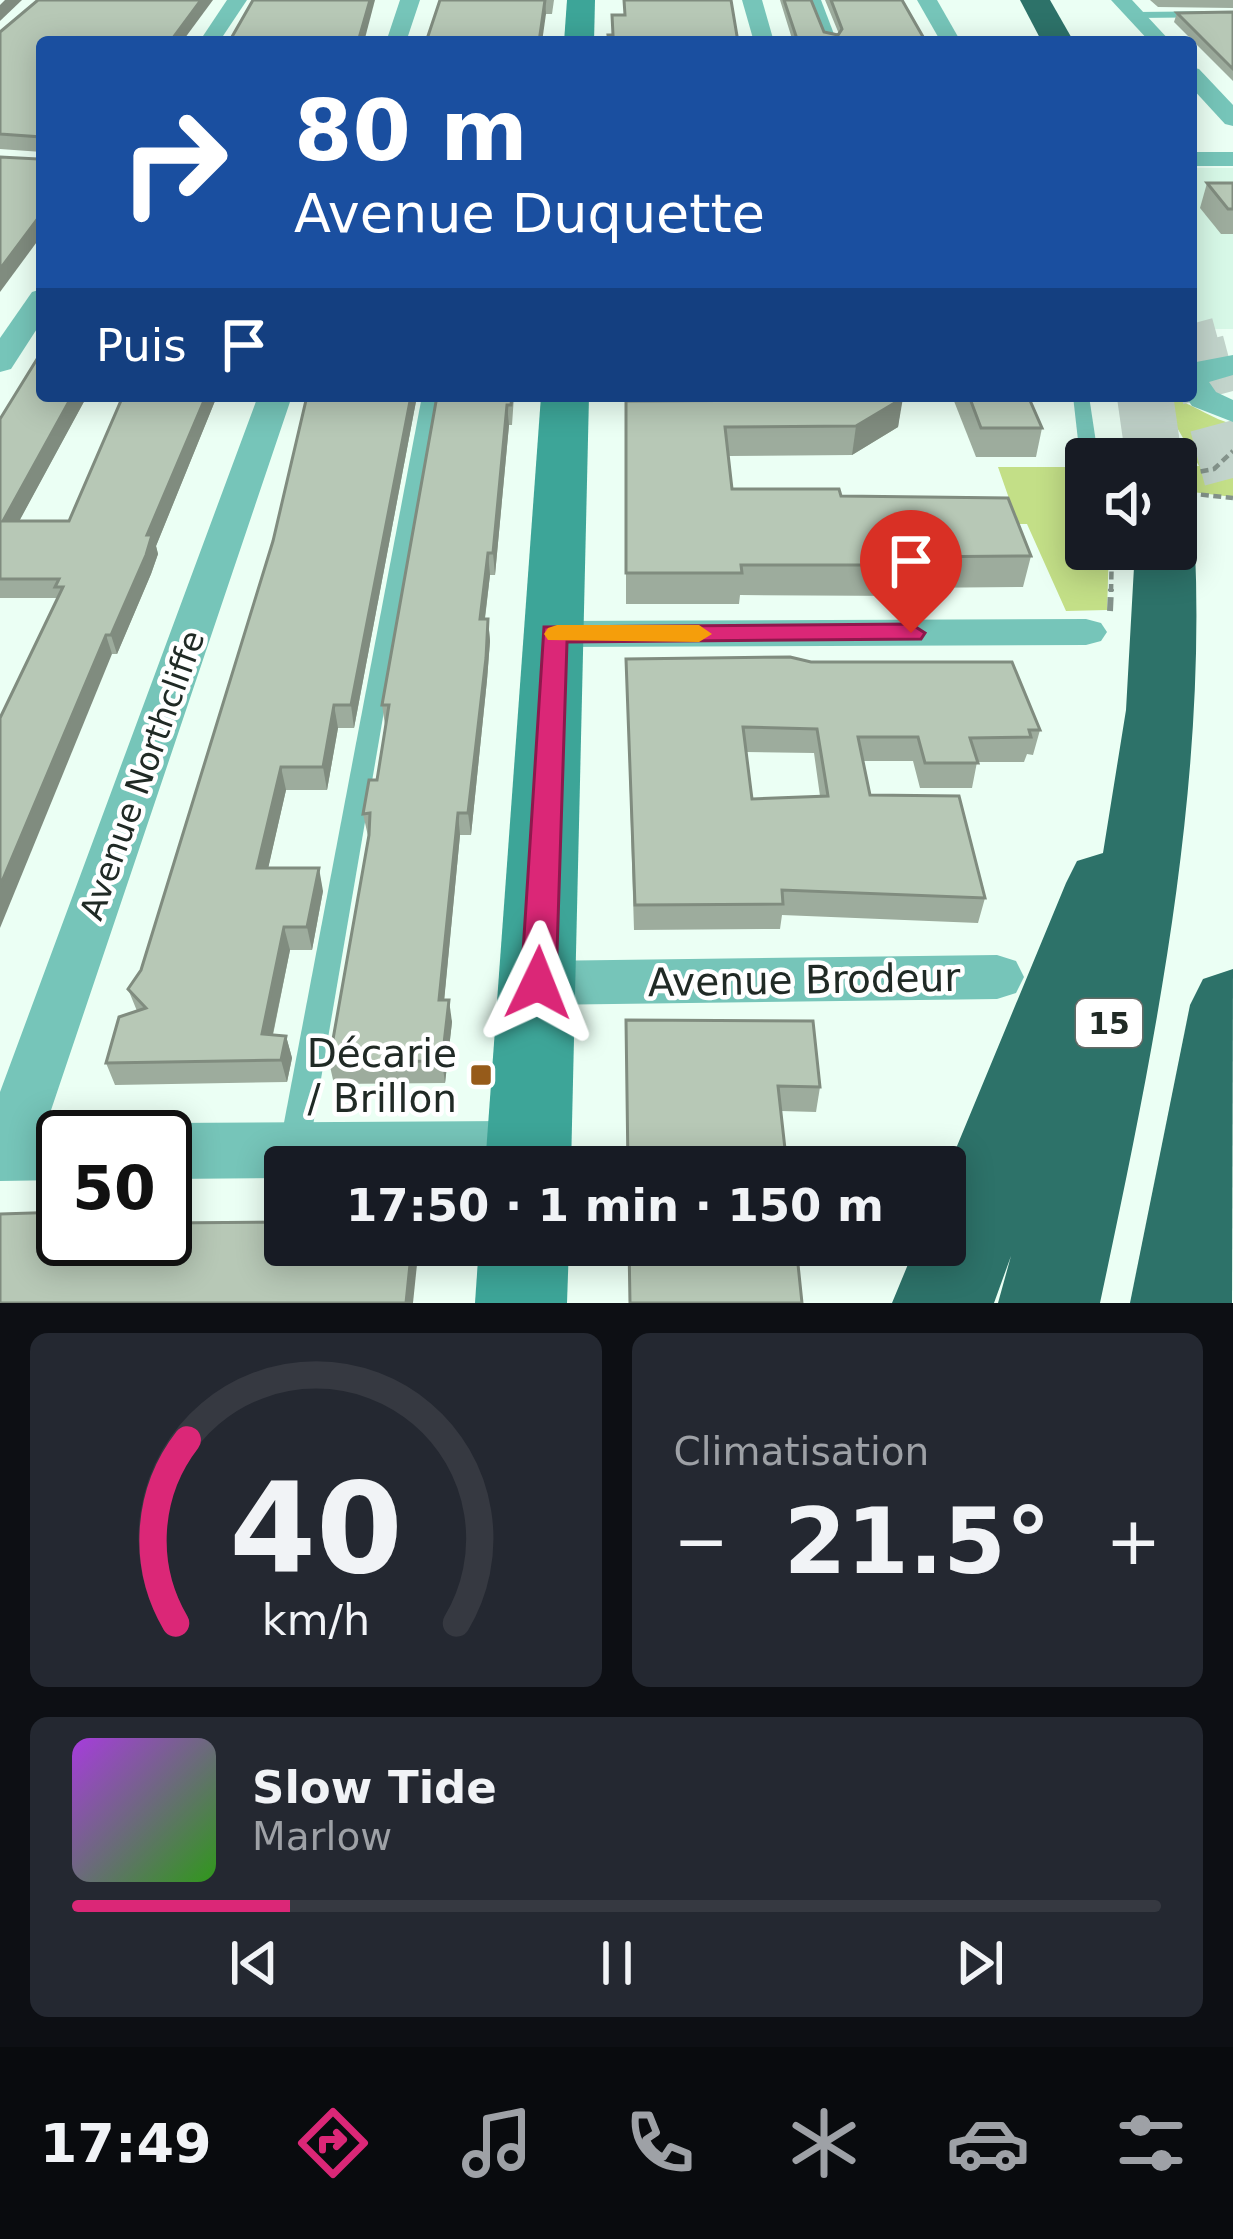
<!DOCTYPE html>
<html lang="fr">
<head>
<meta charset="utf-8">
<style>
  body { margin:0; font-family:"DejaVu Sans",sans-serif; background:#242831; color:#f1f3f6; height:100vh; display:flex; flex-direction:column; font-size:45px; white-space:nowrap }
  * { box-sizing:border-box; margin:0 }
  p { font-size:39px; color:#9ea1a6 }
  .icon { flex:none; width:66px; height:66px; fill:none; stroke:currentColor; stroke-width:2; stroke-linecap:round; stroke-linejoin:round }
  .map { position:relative; height:1303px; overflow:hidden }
  .drawer { display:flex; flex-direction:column; gap:30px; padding:30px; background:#0d0f14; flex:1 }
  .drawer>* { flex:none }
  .top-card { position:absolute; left:36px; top:36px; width:1161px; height:366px; border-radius:12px; box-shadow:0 6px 30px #0003; background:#1a4fa0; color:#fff; overflow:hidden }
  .controls { position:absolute; left:1065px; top:438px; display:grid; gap:24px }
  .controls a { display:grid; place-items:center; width:132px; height:132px; border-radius:12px; background:#171b24; box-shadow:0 6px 30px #0003; font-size:60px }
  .speed { position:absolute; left:36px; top:1110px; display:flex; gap:24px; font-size:60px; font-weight:700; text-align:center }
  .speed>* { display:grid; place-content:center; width:156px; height:156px; border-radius:50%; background:#171b24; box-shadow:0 6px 30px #0003; line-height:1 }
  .speed .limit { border:6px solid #111; border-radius:18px; background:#fff; color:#111 }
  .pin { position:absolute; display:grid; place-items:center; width:102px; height:102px; color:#fff; margin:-123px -51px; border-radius:50% 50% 50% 0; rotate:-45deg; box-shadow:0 0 12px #0007 }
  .pin .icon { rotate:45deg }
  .me { position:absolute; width:132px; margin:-66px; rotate:2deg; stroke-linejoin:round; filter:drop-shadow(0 0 9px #0008) }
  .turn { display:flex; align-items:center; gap:42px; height:252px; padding:0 60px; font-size:54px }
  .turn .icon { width:156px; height:156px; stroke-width:2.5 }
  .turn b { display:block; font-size:84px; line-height:102px }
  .then { display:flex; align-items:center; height:114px; padding:0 60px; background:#0003; gap:24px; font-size:45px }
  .big { font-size:90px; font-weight:600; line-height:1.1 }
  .drawer .tile { flex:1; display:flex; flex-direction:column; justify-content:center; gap:18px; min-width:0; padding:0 42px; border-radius:18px; background:#242831 }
  .drawer .dial { align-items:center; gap:0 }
  .dial svg { height:312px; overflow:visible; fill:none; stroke:#363941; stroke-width:7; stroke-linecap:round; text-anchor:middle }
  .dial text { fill:#f1f3f6; stroke:none }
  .song { display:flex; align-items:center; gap:36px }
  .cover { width:144px; height:144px; border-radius:18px; background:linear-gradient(135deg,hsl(280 70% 55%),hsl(110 70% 35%)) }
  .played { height:12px; border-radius:6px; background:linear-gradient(90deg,#db2777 20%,#363941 20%) }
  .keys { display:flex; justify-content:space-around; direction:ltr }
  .heat { display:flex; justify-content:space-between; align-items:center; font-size:66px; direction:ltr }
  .drawer .tiles { flex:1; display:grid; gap:30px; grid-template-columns:1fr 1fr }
  .tile:last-child { grid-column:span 2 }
  .trip { position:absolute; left:264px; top:1146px; width:702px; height:120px; border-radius:12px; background:#171b24; box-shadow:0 6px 30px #0003; font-weight:600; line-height:120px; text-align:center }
  .tab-bar { display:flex; height:192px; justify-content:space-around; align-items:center; background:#090b0e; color:#9ea1a6 }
  .tab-bar .icon { width:84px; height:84px }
  .tab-bar .current { color:#db2777 }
  .tab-bar b { font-size:54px; color:#f1f3f6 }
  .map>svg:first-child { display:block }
  .built { fill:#d7f8e7 }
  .green { fill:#c3df87 }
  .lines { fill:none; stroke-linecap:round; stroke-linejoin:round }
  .motorway-tunnel-far1 { stroke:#c2d4cb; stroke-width:44; stroke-dasharray:44 22; stroke-linecap:butt }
  .motorway-tunnel { stroke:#c2d4cb; stroke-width:56; stroke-dasharray:56 28; stroke-linecap:butt }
  .path-far1 { stroke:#84938b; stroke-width:4.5; stroke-dasharray:8 4.5; stroke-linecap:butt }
  .path { stroke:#84938b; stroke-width:6; stroke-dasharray:14 6; stroke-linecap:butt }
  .service { fill:#76c5b9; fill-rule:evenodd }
  .minor { fill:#76c5b9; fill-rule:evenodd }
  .secondary { fill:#3da598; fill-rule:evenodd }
  .motorway { fill:#2d7269; fill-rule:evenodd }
  .wall { fill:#9dac9d; fill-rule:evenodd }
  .shaded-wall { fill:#808c7f }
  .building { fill:#b7c8b6; stroke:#808c7f; stroke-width:3; fill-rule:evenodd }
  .route { fill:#db2777; stroke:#8e194d; stroke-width:3 }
  .slow { fill:#f59e0b }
  .poi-dot { fill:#965b1a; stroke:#fff; stroke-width:4.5 }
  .labels { text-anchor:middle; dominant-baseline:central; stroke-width:9; stroke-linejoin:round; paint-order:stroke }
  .shield { fill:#fff; stroke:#636a66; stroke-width:3 }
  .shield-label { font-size:30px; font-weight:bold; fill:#202a25 }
  .street-label { font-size:33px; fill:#202a25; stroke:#fff }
  .near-street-label { font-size:39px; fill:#202a25; stroke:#fff }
  .near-poi-label { font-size:39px; fill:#202a25; stroke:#fff; text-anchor:end }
</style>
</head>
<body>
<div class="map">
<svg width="1233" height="1303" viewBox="0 0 1233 1303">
  <rect width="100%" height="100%" fill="#ebfff4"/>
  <!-- built -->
  <rect class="built" x="1191" y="168" width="42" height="161"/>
  <!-- green -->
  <g class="green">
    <path d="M1159,396C1183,396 1207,418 1233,424V497L1176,490V467L1199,466Z"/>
    <polygon points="998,467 1086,467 1086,549 1109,549 1107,610 1066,611 1027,524 1018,524"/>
  </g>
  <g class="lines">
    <!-- motorway-tunnel-far1 -->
    <polyline class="motorway-tunnel-far1" points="1191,324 1197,346"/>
    <!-- motorway-tunnel -->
    <g class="motorway-tunnel">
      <polyline points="1196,343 1233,482"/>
      <polyline points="1145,396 1154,459"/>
    </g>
    <!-- path-far1 -->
    <g class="path-far1">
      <polyline points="1176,476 1214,469 1233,451"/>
      <polyline points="1176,492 1233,498"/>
      <polyline points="1111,592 1112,549"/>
    </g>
    <!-- path -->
    <polyline class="path" points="1110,611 1111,589"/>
    <!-- service -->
    <g class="service">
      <polygon points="811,0 821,0 837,42 827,42"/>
      <polygon points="1233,11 1233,17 1136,18 1131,15 1136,12"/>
      <polygon points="422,396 438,396 309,1149 304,1159 294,1163 284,1159 279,1149"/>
      <polygon points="1073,396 1089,396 1097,449 1094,453 1088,454 1079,449"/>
    </g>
    <!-- minor -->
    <g class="minor">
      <polygon points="227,0 247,0 219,42 199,42"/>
      <polygon points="400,0 420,0 406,42 386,42"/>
      <polygon points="742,0 762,0 774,42 754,42"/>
      <polygon points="917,0 937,0 961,42 941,42"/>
      <polygon points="1111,0 1132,0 1171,42 1150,42"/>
      <polygon points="1191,67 1199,69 1233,105 1233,126 1225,124 1191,87"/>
      <rect x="1191" y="152" width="42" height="14"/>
      <polygon points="42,289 42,321 11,369 0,372 0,338 32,292"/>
      <polygon points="1233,355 1233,375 1209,382 1216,392 1233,400 1233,422 1192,406 1185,396 1191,396 1191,363"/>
      <polygon points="258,396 292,396 46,1125 63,1124 86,1137 63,1137 63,1180 0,1181 0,1092"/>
      <polygon points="1086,619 1101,623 1107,632 1101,641 1086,645 554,647 539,643 533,634 539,625 554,621"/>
      <polygon points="997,955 1016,961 1024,977 1016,993 997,999 538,1005 519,999 511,983 519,967 538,961"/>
      <polygon points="529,1121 550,1129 559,1148 550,1167 285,1167 285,1178 165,1179 165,1137 142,1137 165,1123"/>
    </g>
    <!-- secondary -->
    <g class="secondary">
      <polygon points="567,0 595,0 594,42 564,42"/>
      <polygon points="541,396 589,396 571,1167 485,1167"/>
      <polygon points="479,1245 569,1245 567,1303 475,1303"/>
    </g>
    <!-- motorway -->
    <g class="motorway">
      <polygon points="1020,0 1050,0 1074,42 1042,42"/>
      <path d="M1176,534L1186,536L1195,549C1206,799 1152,1059 1100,1303H998L1011,1256L994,1303H892L916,1245H945V1175L1066,883L1077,861L1103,853L1126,710L1135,549H1176Z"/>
      <polygon points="1233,969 1232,1303 1130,1303 1190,1005 1203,979"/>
    </g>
  </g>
  <!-- wall -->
  <g class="wall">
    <polygon points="440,0 554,0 552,14 546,14"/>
    <polygon points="780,0 811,0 824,32 839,34 825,0 902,0 926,42 793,42"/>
    <polygon points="1150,0 1233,0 1233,8 1158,7"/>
    <polygon points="1233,12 1233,81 1174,22 1177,13"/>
    <polygon points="0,32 182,42 42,152 0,149"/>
    <polygon points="1207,183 1233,183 1233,234 1221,234 1200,208"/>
    <polygon points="42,396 87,396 19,521 69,521 123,396 217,396 156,546 158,554 151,574 117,654 112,654 58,598 0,598 0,419"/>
    <polygon points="307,396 417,396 354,728 338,728 327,790 286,790 268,868 323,891 312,950 290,950 273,1035 286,1036 292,1058 287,1082 115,1085 106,1063 137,1011 128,989 141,970 273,541"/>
    <polygon points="437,396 514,396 512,425 509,425 495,575 490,575 485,619 488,619 490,641 487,680 471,835 460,835 444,1000 452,1022 445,1083 334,1084 329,1062 368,836 363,814 377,780 385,725 382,705"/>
    <polygon points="774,396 902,396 898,427 852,455 728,456 732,489 841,496 1031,556 1023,587 907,588 906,596 740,595 739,604 626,604 626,401 775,400"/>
    <polygon points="952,396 1028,396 1042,428 1036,457 976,457"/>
    <path d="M626,659L1040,730L1033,755L1027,754L1024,762H977L972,788H920L913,761H863L870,795L985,898L978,923L782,915L780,929L634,930ZM746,752L814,753L820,796L752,799Z"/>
    <polygon points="626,1020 820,1087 816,1112 781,1111"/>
  </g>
  <!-- shaded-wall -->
  <g class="shaded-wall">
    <polygon points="5,0 22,0 0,21 0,5"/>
    <polygon points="201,0 213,0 182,42 170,42"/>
    <polygon points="370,0 375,0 364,42 358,42"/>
    <polygon points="545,0 546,14 542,42 539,42"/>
    <polygon points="42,213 42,235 0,292 0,269"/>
    <polygon points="72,396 87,396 9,540 3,521"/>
    <polygon points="206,396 217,396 156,546 158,554 151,574 117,654 111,635 147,535"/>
    <polygon points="411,396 417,396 354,728 351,705"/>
    <polygon points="903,398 898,427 852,455 856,426"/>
    <polygon points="507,405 509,425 495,575 493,553"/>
    <polygon points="488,553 490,575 482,641 480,619"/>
    <polygon points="488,619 490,641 487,680 471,835 468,813"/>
    <polygon points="106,635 112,654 0,928 0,886"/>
    <polygon points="334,705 338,728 327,790 323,767"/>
    <polygon points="281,767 286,790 263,891 257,868"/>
    <polygon points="458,813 460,835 442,1023 439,1000"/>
    <polygon points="319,868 323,891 312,950 307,927"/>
    <polygon points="284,927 290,950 268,1057 262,1034"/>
    <polygon points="449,1000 452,1022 445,1083 442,1061"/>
    <polygon points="286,1036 292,1058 287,1082 281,1060"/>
    <polygon points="412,1245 419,1245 413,1303 406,1303"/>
  </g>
  <!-- building -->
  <g class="building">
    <polygon points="38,0 201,0 170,42 42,42 42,148 41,137 0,134 0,32"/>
    <polygon points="253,0 370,0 358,42 229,42"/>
    <polygon points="440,0 545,0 539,42 426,42"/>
    <polygon points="624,0 731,0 738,42 609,42 608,35 613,35 612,15 625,15"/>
    <polygon points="784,0 811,0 824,32 838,35 842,29 831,0 902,0 926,42 798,42"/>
    <polygon points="1233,12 1233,69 1177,13"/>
    <polygon points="42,155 42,213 0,269 0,157 38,159"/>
    <polygon points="1207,183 1233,183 1233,209 1228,209"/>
    <polygon points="42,351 42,396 72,396 3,521 69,521 123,396 206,396 147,535 152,535 146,555 111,635 106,635 0,886 0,718 63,587 55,587 59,579 0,579 0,419"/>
    <polygon points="307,396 411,396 351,705 334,705 323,767 281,767 257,868 319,868 307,927 284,927 262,1034 286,1036 281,1060 106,1063 119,1017 146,1008 128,989 141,970 273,541"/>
    <polygon points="437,396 512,396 511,405 507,405 493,553 488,553 480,619 488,619 486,658 468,813 458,813 439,1000 449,1000 442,1061 329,1062 369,835 370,813 363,814 369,780 377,780 389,705 382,705"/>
    <polygon points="783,396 902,396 903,398 856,426 725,427 732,489 839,489 841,496 1008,498 1031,556 909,557 911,565 741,565 742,573 626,573 626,401 784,400"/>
    <polygon points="969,396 1028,396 1042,428 981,428"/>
    <path d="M790,657L811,662H1012L1040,730H1029L1031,737L970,738L978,763H925L918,737H858L870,795L959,796L985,898L782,890L783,904L635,905L626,659ZM743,727L817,729L828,796L752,799Z"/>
    <polygon points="626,1020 813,1021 820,1087 778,1086 787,1167 628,1167"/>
    <polygon points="63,1212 63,1239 165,1239 165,1223 285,1222 285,1245 412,1245 406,1303 0,1303 0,1214"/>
    <polygon points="629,1245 796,1245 802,1303 630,1303"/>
  </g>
  <!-- route -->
  <polygon class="route" points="911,624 925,633 921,639 567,642 556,983 551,993 538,997 526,993 521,983 544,627"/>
  <!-- slow -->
  <polygon class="slow" points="557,625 699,625 712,634 699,642 548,640 544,634 548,628"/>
  <!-- markers -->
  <rect class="poi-dot" x="469" y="1063" width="24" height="24" rx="6"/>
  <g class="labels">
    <!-- shield labels -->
    <rect class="shield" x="1076" y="999" width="66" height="48" rx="9"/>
    <g class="shield-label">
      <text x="1109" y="1023">15</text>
    </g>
    <!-- street labels -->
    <g class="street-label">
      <text transform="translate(142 775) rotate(-70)">Avenue Northcliffe</text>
    </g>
    <!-- near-street labels -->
    <g class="near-street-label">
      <text transform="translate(804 980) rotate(-1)">Avenue Brodeur</text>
    </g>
    <!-- near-poi labels -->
    <g class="near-poi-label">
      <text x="457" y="1053">Décarie<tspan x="457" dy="45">/ Brillon</tspan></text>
    </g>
  </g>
</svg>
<div class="controls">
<a><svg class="icon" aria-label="sound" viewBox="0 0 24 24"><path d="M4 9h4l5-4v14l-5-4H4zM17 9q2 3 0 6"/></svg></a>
</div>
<div class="speed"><div class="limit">50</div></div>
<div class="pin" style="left:911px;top:633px;background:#d93025"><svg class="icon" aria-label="arrive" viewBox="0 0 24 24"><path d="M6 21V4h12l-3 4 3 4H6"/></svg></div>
<svg class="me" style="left:538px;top:983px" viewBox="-20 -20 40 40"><path d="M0-17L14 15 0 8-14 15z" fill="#db2777" stroke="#fff" stroke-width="4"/></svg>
<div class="trip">17:50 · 1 min · 150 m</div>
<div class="top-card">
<div class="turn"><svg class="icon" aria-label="right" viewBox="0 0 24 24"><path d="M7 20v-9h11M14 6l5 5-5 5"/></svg><div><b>80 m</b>Avenue Duquette</div></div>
<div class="then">Puis<svg class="icon" aria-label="arrive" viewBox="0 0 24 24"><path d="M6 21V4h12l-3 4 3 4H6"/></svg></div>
</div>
</div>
<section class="drawer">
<div class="tiles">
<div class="tile dial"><svg viewBox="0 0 100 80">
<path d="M14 69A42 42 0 1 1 86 69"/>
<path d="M14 69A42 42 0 0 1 17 22" stroke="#db2777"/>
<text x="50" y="56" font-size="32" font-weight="700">40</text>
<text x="50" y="72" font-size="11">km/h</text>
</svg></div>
<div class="tile"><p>Climatisation</p>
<div class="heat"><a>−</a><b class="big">21.5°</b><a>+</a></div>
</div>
<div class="tile">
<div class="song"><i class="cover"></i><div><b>Slow Tide</b><p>Marlow</p></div></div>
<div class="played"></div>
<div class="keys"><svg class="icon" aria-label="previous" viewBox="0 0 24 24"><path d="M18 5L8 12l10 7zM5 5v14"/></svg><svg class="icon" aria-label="pause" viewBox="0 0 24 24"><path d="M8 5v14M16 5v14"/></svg><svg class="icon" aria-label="next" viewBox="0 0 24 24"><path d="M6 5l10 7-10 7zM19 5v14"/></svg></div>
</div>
</div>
</section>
<nav class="tab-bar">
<b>17:49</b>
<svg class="icon current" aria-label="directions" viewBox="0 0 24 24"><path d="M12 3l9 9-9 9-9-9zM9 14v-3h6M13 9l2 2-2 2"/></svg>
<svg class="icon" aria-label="music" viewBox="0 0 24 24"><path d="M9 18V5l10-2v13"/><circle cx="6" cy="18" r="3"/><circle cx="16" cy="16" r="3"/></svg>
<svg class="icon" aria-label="phone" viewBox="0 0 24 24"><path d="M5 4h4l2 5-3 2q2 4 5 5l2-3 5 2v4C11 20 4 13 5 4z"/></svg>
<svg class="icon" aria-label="climate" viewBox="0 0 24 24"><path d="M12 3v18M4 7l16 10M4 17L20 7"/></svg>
<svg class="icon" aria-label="car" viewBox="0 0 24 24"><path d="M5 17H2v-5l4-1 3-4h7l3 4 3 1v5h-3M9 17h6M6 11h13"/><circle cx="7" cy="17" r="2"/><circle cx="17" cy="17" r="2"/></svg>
<svg class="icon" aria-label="filters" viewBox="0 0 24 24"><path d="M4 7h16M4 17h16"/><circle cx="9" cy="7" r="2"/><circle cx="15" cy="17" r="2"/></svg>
</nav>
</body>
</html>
